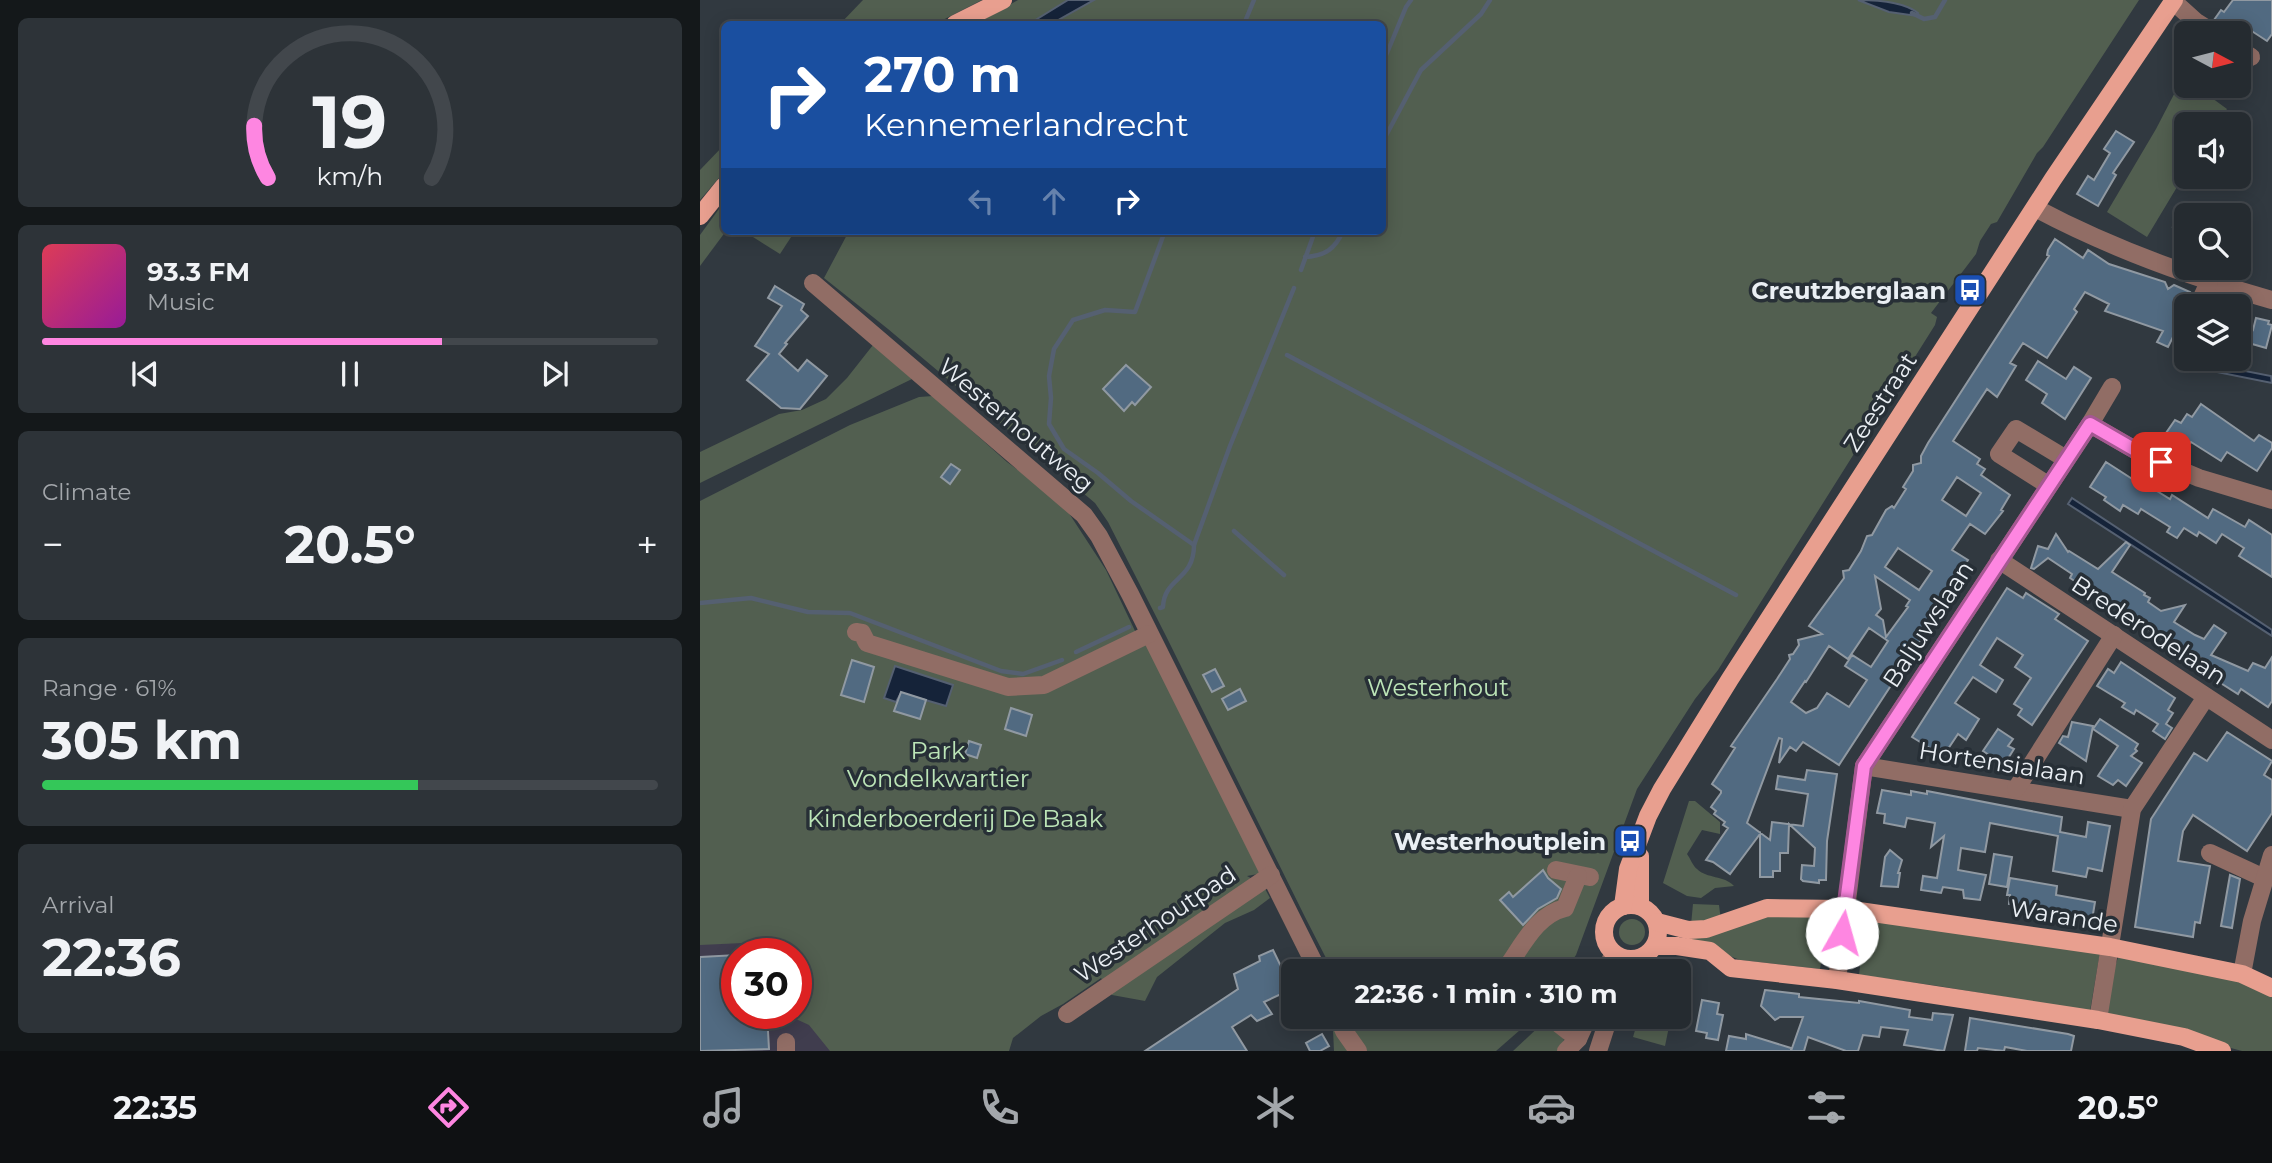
<!DOCTYPE html>
<html lang="en">
<head>
<meta charset="utf-8">
<style>
  body { margin:0; font-family:Montserrat,sans-serif; background:#2d3338; color:#f1f3f6; height:100vh; display:flex; flex-direction:column; font-size:26px; white-space:nowrap }
  * { box-sizing:border-box; margin:0 }
  p { font-size:23px; color:#a3a7ab }
  .icon { flex:none; width:38px; height:38px; fill:none; stroke:currentColor; stroke-width:2; stroke-linecap:round; stroke-linejoin:round }
  .map { position:relative; flex:1; overflow:hidden }
  .drawer { display:flex; flex-direction:column; gap:18px; padding:18px; background:#14181a; width:700px }
  .drawer>* { flex:none }
  .guide { position:absolute; left:21px; top:21px; width:665px; height:214px; border-radius:10px; box-shadow:0 4px 18px #0003,0 0 0 2px #42474c; background:#1a4fa0; color:#fff; overflow:hidden }
  .needle { width:46px; rotate:97deg }
  .fabs { position:absolute; left:1474px; top:21px; display:grid; gap:14px }
  .fabs a { display:grid; place-items:center; width:77px; height:77px; border-radius:10px; background:#252b30; box-shadow:0 4px 18px #0003,0 0 0 2px #42474c; font-size:35px }
  .speed { position:absolute; left:21px; top:938px; display:flex; gap:14px; font-size:35px; font-weight:700; text-align:center }
  .speed>* { display:grid; place-content:center; width:91px; height:91px; border-radius:50%; background:#252b30; box-shadow:0 4px 18px #0003,0 0 0 2px #42474c; line-height:1 }
  .speed .limit { border:10px solid #d22; background:#fff; color:#111 }
  .pin { position:absolute; display:grid; place-items:center; width:60px; height:60px; color:#fff; margin:-30px; border-radius:14px; box-shadow:0 4px 10px #0006 }
  .me { position:absolute; width:77px; margin:-38px; rotate:7deg; stroke-linejoin:round; filter:drop-shadow(0 0 5px #0008) }
  .turn { display:flex; align-items:center; gap:24px; height:147px; padding:0 28px; font-size:32px }
  .turn .icon { width:91px; height:91px; stroke-width:2.5 }
  .turn b { display:block; font-size:49px; line-height:60px }
  .lanes { display:flex; align-items:center; height:66px; padding:0 28px; background:#0003; justify-content:center; gap:35px; direction:ltr }
  .lanes .off { opacity:.35 }
  .big { font-size:52px; font-weight:700; line-height:1.1 }
  .drawer .tile { flex:1; display:flex; flex-direction:column; justify-content:center; gap:10px; min-width:0; padding:0 24px; border-radius:10px; background:#2d3338 }
  .drawer .dial { align-items:center; gap:0 }
  .dial svg { height:182px; overflow:visible; fill:none; stroke:#42474c; stroke-width:7; stroke-linecap:round; text-anchor:middle }
  .dial text { fill:#f1f3f6; stroke:none }
  .song { display:flex; align-items:center; gap:21px }
  .cover { width:84px; height:84px; border-radius:10px; background:linear-gradient(135deg,hsl(350 70% 55%),hsl(300 70% 35%)) }
  .played { height:7px; border-radius:4px; background:linear-gradient(90deg,#fe86e1 65%,#42474c 65%) }
  .keys { display:flex; justify-content:space-around; direction:ltr }
  .heat { display:flex; justify-content:space-between; align-items:center; font-size:38px; direction:ltr }
  .charge { height:10px; border-radius:5px; background:linear-gradient(90deg,#34c759 61%,#42474c 0) }
  .trip { position:absolute; left:581px; top:959px; width:410px; height:70px; border-radius:10px; background:#252b30; box-shadow:0 4px 18px #0003,0 0 0 2px #42474c; font-weight:700; line-height:70px; text-align:center }
  .tabs { display:flex; height:112px; justify-content:space-around; align-items:center; background:#0f1113; color:#a3a7ab }
  .tabs .icon { width:49px; height:49px }
  .tabs .selected { color:#fe86e1 }
  .tabs b { font-size:32px; color:#f1f3f6 }
  main { display:flex; flex:1; min-height:0 }
  .map>svg:first-child { display:block }
  .education { fill:#403d4e }
  .green { fill:#525f50 }
  .water { fill:#152339; stroke:#556071; stroke-width:2 }
  .lines { fill:none; stroke-linecap:round; stroke-linejoin:round }
  .stream { stroke:#556071; stroke-width:4.5 }
  .building { fill:#516a81; stroke:#9099a2; stroke-width:2; fill-rule:evenodd }
  .minor { stroke:#916d65; stroke-width:18 }
  .major { stroke:#e89f8f; stroke-width:18 }
  .route-casing { stroke:#a55792; stroke-width:18 }
  .route { stroke:#fe86e1; stroke-width:12 }
  .labels { text-anchor:middle; dominant-baseline:central; stroke-width:7; stroke-linejoin:round; paint-order:stroke }
  .poi-label { font-size:24px; font-weight:bold; fill:#eaeff4; stroke:#272f36; text-anchor:end }
  .street-label { font-size:24px; fill:#eaeff4; stroke:#272f36 }
  .park-label { font-size:24px; fill:#bce5b7; stroke:#272f36 }
</style>
</head>
<body>
<main>
<section class="drawer">
<div class="tile dial"><svg viewBox="0 0 100 80">
<path d="M14 69A42 42 0 1 1 86 69"/>
<path d="M14 69A42 42 0 0 1 8 46" stroke="#fe86e1"/>
<text x="50" y="56" font-size="32" font-weight="700">19</text>
<text x="50" y="72" font-size="11">km/h</text>
</svg></div>
<div class="tile">
<div class="song"><i class="cover"></i><div><b>93.3 FM</b><p>Music</p></div></div>
<div class="played"></div>
<div class="keys"><svg class="icon" aria-label="previous" viewBox="0 0 24 24"><path d="M18 5L8 12l10 7zM5 5v14"/></svg><svg class="icon" aria-label="pause" viewBox="0 0 24 24"><path d="M8 5v14M16 5v14"/></svg><svg class="icon" aria-label="next" viewBox="0 0 24 24"><path d="M6 5l10 7-10 7zM19 5v14"/></svg></div>
</div>
<div class="tile"><p>Climate</p>
<div class="heat"><a>−</a><b class="big">20.5°</b><a>+</a></div>
</div>
<div class="tile"><p>Range · 61%</p><b class="big">305 km</b><div class="charge"></div></div>
<div class="tile"><p>Arrival</p><b class="big">22:36</b></div>
</section>
<div class="map">
<svg width="1572" height="1051" viewBox="0 0 1572 1051">
  <rect width="100%" height="100%" fill="#313940"/>
  <!-- education -->
  <polygon class="education" points="45,936 59,954 37,954 37,1013 96,1013 96,1004 131,1051 0,1051 0,938"/>
  <!-- green -->
  <g class="green">
    <polygon points="163,0 282,0 235,24 140,24"/>
    <polygon points="318,0 1439,0 1343,147 1337,153 1297,222 1291,224 1280,241 1276,254 1231,313 1237,317 1235,325 1018,670 995,699 937,789 876,955 865,971 636,971 626,958 605,917 466,636 408,522 395,503 188,329 124,278 149,231 682,231 682,24 276,24"/>
    <polygon points="1486,71 1486,86 1503,86 1501,90 1527,109 1517,124 1486,124 1486,172 1447,237 1407,212 1456,129"/>
    <polygon points="24,145 24,172 0,200 0,170"/>
    <polygon points="24,202 26,231 0,266 0,235"/>
    <polygon points="54,231 95,231 80,254 53,237"/>
    <polygon points="173,345 212,379 0,483 0,452 79,414 102,410 126,399 147,378"/>
    <polygon points="233,396 307,462 361,501 406,570 436,633 446,639 563,873 547,876 563,885 570,898 554,910 525,923 457,977 445,1001 412,995 401,978 363,1004 341,1016 313,1038 309,1051 130,1051 109,1025 85,1014 96,1013 96,954 51,954 43,943 0,945 0,501 150,425 219,397"/>
    <path d="M989,801H995L1020,822V834L1002,830L987,854C990,858 993,866 997,869C1007,879 1024,875 1034,886L1015,888L1001,898L987,896L963,883Z"/>
    <polygon points="993,904 1019,905 1021,921 991,925"/>
    <polygon points="1065,914 1129,915 1120,969 1040,960 991,941 991,934"/>
    <polygon points="1166,917 1400,952 1390,1011 1238,986 1159,975"/>
    <circle cx="932" cy="932" r="13"/>
    <polygon points="1419,955 1538,976 1572,996 1572,1051 1542,1051 1406,1014 1414,969"/>
    <polygon points="653,1017 835,1017 796,1051 634,1051 633,1030"/>
    <polygon points="939,1017 971,1017 965,1046 933,1037"/>
    <polygon points="844,1022 861,1033 864,1040 860,1051 813,1051"/>
  </g>
  <!-- water -->
  <g class="water">
    <polygon points="368,0 394,0 351,24 329,24"/>
    <path d="M1158,0C1176,0 1204,2 1218,13L1217,16L1189,12Z"/>
    <polygon points="1499,362 1571,376 1572,383 1497,368"/>
    <polygon points="1372,498 1572,630 1572,636 1368,504"/>
    <polygon points="195,666 253,685 246,706 201,693 196,702 184,698"/>
  </g>
  <g class="lines">
    <!-- stream -->
    <g class="stream">
      <polyline points="1212,13 1224,19 1235,17 1245,0"/>
      <polyline points="544,24 554,0"/>
      <polyline points="682,65 706,7 711,0"/>
      <polyline points="682,143 721,70 781,14 790,0"/>
      <polyline points="465,231 435,312 405,310 373,320 354,349 349,376 351,398 349,424 364,449 398,473 431,501 494,545"/>
      <path d="M605,257C625,256 635,249 643,231"/>
      <polyline points="601,270 615,231"/>
      <polyline points="587,355 1036,595"/>
      <polyline points="534,531 584,575"/>
      <polyline points="0,603 51,598 108,612 150,613 301,671 323,674 362,660"/>
      <path d="M460,608L463,607C464,577 494,581 494,545L530,446L594,288"/>
      <polyline points="376,652 429,627"/>
    </g>
  </g>
  <!-- building -->
  <g class="building">
    <polygon points="1533,0 1572,0 1572,34 1567,41 1544,26 1539,33 1525,33 1524,27 1514,20 1521,10 1524,12"/>
    <polygon points="1416,131 1434,142 1413,173 1416,175 1398,206 1377,194 1388,176 1394,180 1410,153 1404,149"/>
    <polygon points="1486,207 1486,235 1473,227"/>
    <path d="M1355,239L1383,258L1388,250L1409,264L1465,282L1468,289L1474,285L1490,292L1482,314L1484,315L1468,347L1457,342L1463,331L1405,311L1409,304L1385,292L1374,309L1377,312L1347,358L1323,343L1310,363L1316,366L1297,397L1287,389L1253,441L1280,459L1277,464L1285,469L1281,475L1310,495L1301,510L1303,511L1285,534L1270,524L1252,550L1268,560L1258,575L1257,581L1241,601L1234,613L1237,615L1139,765L1103,742L1096,751L1090,747L1079,763L1082,739L1079,738L1047,823L1070,840L1072,822L1103,826L1108,794L1076,789L1078,776L1105,780L1107,770L1137,774L1127,841L1126,880H1119V883L1103,881L1101,879L1102,865L1114,866L1115,848L1089,824L1088,853H1080V871H1073V877H1060V834L1030,874L1013,862L1006,860L1028,828L1023,825L1025,822L1014,814L1016,811L1011,807L1021,793V791L1012,784L1035,748L1031,746L1077,679L1090,659L1089,655L1093,654L1099,645L1098,640L1122,634L1109,626L1144,578L1143,571L1149,570L1161,551L1167,536L1172,535L1186,510L1192,506L1194,508L1206,489L1203,487L1213,471V465L1221,463V456L1228,443L1349,256L1347,255L1348,250ZM1257,477L1281,493L1266,516L1242,500ZM1198,548L1232,571L1219,590L1185,567ZM1175,576L1210,600L1206,606L1208,607L1186,637L1183,620L1176,615L1181,609ZM1169,628L1188,641L1171,667L1152,655L1145,666L1167,680L1149,707L1127,693L1117,708L1106,713L1091,702L1105,681L1106,682L1129,646L1148,659Z"/>
    <polygon points="75,286 104,304 101,310 108,316 85,343 87,344 79,354 98,371 107,360 127,376 100,409 81,408 47,380 69,354 55,346 82,306 68,298"/>
    <polygon points="1556,318 1569,321 1568,324 1572,325 1566,348 1538,340 1538,322 1553,330"/>
    <polygon points="1338,361 1366,379 1374,367 1391,378 1365,419 1342,403 1347,394 1326,380"/>
    <polygon points="426,365 451,387 435,405 432,402 424,411 403,389"/>
    <polygon points="1501,404 1554,441 1559,435 1572,443 1572,448 1557,471 1527,452 1521,461 1491,442 1486,449 1471,439 1472,437 1466,433 1475,420 1481,423 1487,414 1492,417"/>
    <polygon points="1406,462 1437,482 1439,480 1470,499 1472,495 1508,518 1513,509 1545,527 1549,520 1572,535 1572,577 1539,556 1544,548 1522,534 1516,543 1499,532 1497,536 1484,528 1477,538 1467,532 1470,527 1441,509 1438,514 1423,505 1420,511 1404,500 1406,497 1390,487"/>
    <polygon points="251,464 260,470 250,484 241,477"/>
    <polygon points="1356,534 1368,552 1369,551 1398,569 1426,542 1430,545 1412,572 1445,593 1444,595 1450,598 1448,602 1461,611 1485,605 1474,622 1495,635 1504,639 1514,625 1526,633 1511,655 1548,671 1553,663 1565,668 1572,657 1572,701 1568,707 1541,689 1538,694 1519,682 1524,674 1495,654 1493,659 1467,646 1469,643 1370,578 1372,574 1348,558 1334,569 1331,568 1338,546 1348,549"/>
    <polygon points="1307,588 1323,598 1326,593 1359,614 1355,619 1388,641 1332,725 1318,715 1322,709 1314,704 1331,678 1315,667 1323,655 1297,638 1280,665 1303,680 1296,692 1273,677 1255,703 1279,719 1266,740 1258,734 1246,752 1241,749 1238,753 1212,737"/>
    <polygon points="152,660 174,667 164,702 141,695"/>
    <polygon points="1421,662 1475,698 1468,710 1473,713 1466,724 1472,728 1465,739 1453,731 1458,724 1436,710 1434,714 1422,707 1425,703 1397,686 1408,669 1414,673"/>
    <polygon points="515,669 524,686 512,692 503,675"/>
    <polygon points="540,689 546,701 528,710 522,699"/>
    <polygon points="201,692 226,700 220,719 194,711"/>
    <polygon points="311,708 332,715 326,736 305,729"/>
    <polygon points="1400,719 1438,744 1435,749 1437,751 1431,756 1442,763 1426,786 1418,780 1413,785 1398,776 1418,746 1393,729"/>
    <polygon points="1372,722 1393,726 1386,761 1359,743 1363,736 1368,737"/>
    <polygon points="1298,729 1313,739 1308,746 1314,749 1304,765 1283,751"/>
    <polygon points="1527,732 1572,761 1564,775 1572,780 1572,813 1547,851 1493,815 1483,831 1478,861 1510,866 1500,923 1495,922 1493,937 1435,927 1451,819 1494,753 1507,761"/>
    <polygon points="269,741 281,745 277,758 265,754"/>
    <polygon points="1182,790 1211,795 1211,791 1227,794 1227,791 1362,817 1360,832 1386,837 1388,822 1410,826 1402,871 1388,868 1386,877 1353,871 1358,836 1290,823 1285,852 1261,848 1258,870 1286,875 1280,900 1264,898 1263,890 1243,887 1241,893 1221,890 1223,876 1237,878 1244,836 1231,847 1235,823 1207,818 1205,827 1184,823 1185,814 1177,813"/>
    <polygon points="1190,850 1202,860 1198,873 1200,873 1198,887 1181,886 1185,857"/>
    <polygon points="1294,854 1312,857 1307,887 1289,884"/>
    <polygon points="843,870 848,878 861,889 857,898 838,909 823,925 800,900 809,892 813,897"/>
    <polygon points="1530,875 1540,879 1532,928 1521,926"/>
    <polygon points="1310,878 1357,886 1356,895 1395,902 1392,920 1309,904 1310,895 1307,895"/>
    <polygon points="573,950 592,989 564,1002 572,1014 557,1021 551,1015 532,1027 547,1051 445,1051 538,989 534,974 560,961 559,956"/>
    <polygon points="37,955 37,1013 67,1013 69,1049 0,1051 0,957"/>
    <polygon points="1065,990 1099,994 1099,997 1159,1003 1159,1001 1210,1010 1209,1017 1232,1020 1233,1013 1253,1015 1244,1051 1204,1045 1208,1030 1181,1027 1179,1037 1163,1035 1158,1051 1146,1051 1108,1037 1104,1051 1026,1051 1029,1036 1046,1039 1046,1034 1091,1048 1091,1051 1103,1017 1080,1017 1075,1020 1061,1006"/>
    <polygon points="1002,1000 1019,1003 1017,1014 1023,1015 1018,1040 1006,1038 1007,1033 996,1031"/>
    <polygon points="1270,1018 1368,1034 1374,1036 1371,1051 1327,1051 1305,1047 1304,1051 1278,1048 1277,1051 1265,1051"/>
    <polygon points="622,1034 629,1046 620,1051 610,1051 606,1043"/>
  </g>
  <g class="lines">
    <!-- minor -->
    <g class="minor">
      <polyline points="1473,1 1495,21 1514,33"/>
      <polyline points="1538,49 1551,57"/>
      <path d="M1335,208C1410,248 1490,277 1572,300"/>
      <polyline points="113,283 384,515 399,536 430,594 618,971"/>
      <polyline points="1498,306 1509,282"/>
      <polyline points="1390,424 1442,454 1499,478 1572,500"/>
      <polyline points="1348,485 1299,454 1316,429 1366,459"/>
      <polyline points="1299,560 1572,740"/>
      <polyline points="156,632 162,633 167,643 308,687 344,685 449,634"/>
      <polyline points="1164,766 1432,809"/>
      <polyline points="1316,789 1414,635"/>
      <polyline points="1510,853 1564,878"/>
      <polyline points="856,870 890,877"/>
      <path d="M804,971C821,949 835,915 865,908L878,876"/>
      <polyline points="907,971 913,953"/>
      <polyline points="925,971 931,960"/>
      <polyline points="1542,974 1552,921 1572,855"/>
      <polyline points="1137,980 1164,766 1390,424 1412,387"/>
      <polyline points="367,1014 571,875"/>
      <polyline points="638,1017 644,1031 658,1051"/>
      <polyline points="850,1017 878,1039"/>
      <polyline points="1398,1020 1432,809 1506,697"/>
      <polyline points="86,1042 86,1051"/>
      <polyline points="866,1051 878,1039 888,1017"/>
      <polyline points="898,1051 909,1017"/>
    </g>
    <!-- major -->
    <g class="major">
      <polyline points="255,24 303,0"/>
      <polyline points="0,216 24,186"/>
      <polyline points="940,856 940,906"/>
      <circle cx="931" cy="932" r="27"/>
      <polyline points="923,906 928,869 948,816 962,789 1030,679 1353,179 1474,0"/>
      <polyline points="957,922 988,930 1006,929 1067,908 1145,909 1410,947 1542,974 1572,988"/>
      <polyline points="955,946 977,946 1010,951 1031,968 1137,980 1398,1020 1484,1037 1522,1051"/>
    </g>
  </g>
  <g class="lines">
    <defs>
      <polyline id="route" points="1142,933 1164,766 1390,424 1442,454 1461,462"/>
    </defs>
    <!-- route casing -->
    <use href="#route" class="route-casing"/>
    <!-- route -->
    <use href="#route" class="route"/>
  </g>
  <!-- icons -->
  <defs>
    <symbol id="bus-square" viewBox="-11 -11 22 22"><rect x="-9" y="-9" width="18" height="18" rx="4" fill="#1a4fb4" stroke="#272f36"/><path d="M-5-6H5V4H4V6H2V4H-2V6H-4V4H-5ZM-3.5-4V0h7V-4ZM-3.5 1.2v1.5H-2V1.2ZM2 1.2v1.5H3.5V1.2Z" fill="#fff"/></symbol>
  </defs>
  <g fill-rule="evenodd">
    <use href="#bus-square" x="1251" y="271" width="38" height="38"/>
    <use href="#bus-square" x="911" y="822" width="38" height="38"/>
  </g>
  <g class="labels">
    <!-- poi labels -->
    <g class="poi-label">
      <text x="1246" y="290">Creutzberglaan</text>
      <text x="906" y="841">Westerhoutplein</text>
    </g>
    <!-- street labels -->
    <g class="street-label">
      <text transform="translate(1180 402) rotate(-57)">Zeestraat</text>
      <text transform="translate(316 425) rotate(40)">Westerhoutweg</text>
      <text transform="translate(1228 624) rotate(-57)">Baljuwslaan</text>
      <text transform="translate(1449 630) rotate(33)">Brederodelaan</text>
      <text transform="translate(1302 763) rotate(9)">Hortensialaan</text>
      <text transform="translate(1364 916) rotate(9)">Warande</text>
      <text transform="translate(455 924) rotate(-34)">Westerhoutpad</text>
    </g>
    <!-- park labels -->
    <g class="park-label">
      <text x="738" y="687">Westerhout</text>
      <text x="238" y="750">Park<tspan x="238" dy="28">Vondelkwartier</tspan></text>
      <text x="255" y="818">Kinderboerderij De Baak</text>
    </g>
  </g>
</svg>
<div class="fabs">
<a><svg class="needle" viewBox="-14 -14 28 28"><path d="M0-13l5 13h-10z" fill="#e53935"/><path d="M0 13l5-13h-10z" fill="#a3a7ab"/></svg></a>
<a><svg class="icon" aria-label="sound" viewBox="0 0 24 24"><path d="M4 9h4l5-4v14l-5-4H4zM17 9q2 3 0 6"/></svg></a>
<a><svg class="icon" aria-label="search" viewBox="0 0 24 24"><circle cx="10" cy="10" r="6"/><path d="M15 15l6 6"/></svg></a>
<a><svg class="icon" aria-label="layers" viewBox="0 0 24 24"><path d="M12 4l9 5-9 5-9-5zM3 14l9 5 9-5"/></svg></a>
</div>
<div class="speed"><div class="limit">30</div></div>
<div class="pin" style="left:1461px;top:462px;background:#d93025"><svg class="icon" aria-label="arrive" viewBox="0 0 24 24"><path d="M6 21V4h12l-3 4 3 4H6"/></svg></div>
<svg class="me" style="left:1142px;top:933px" viewBox="-20 -20 40 40"><circle r="19" fill="#fff"/><path d="M0-13L10 11 0 6-10 11z" fill="#fe86e1"/></svg>
<div class="trip">22:36 · 1 min · 310 m</div>
<div class="guide">
<div class="turn"><svg class="icon" aria-label="right" viewBox="0 0 24 24"><path d="M7 20v-9h11M14 6l5 5-5 5"/></svg><div><b>270 m</b>Kennemerlandrecht</div></div>
<div class="lanes"><svg class="icon off" aria-label="left" viewBox="0 0 24 24"><path d="M17 20v-9H6M10 6l-5 5 5 5"/></svg><svg class="icon off" aria-label="ahead" viewBox="0 0 24 24"><path d="M12 20V5M6 11l6-6 6 6"/></svg><svg class="icon" aria-label="right" viewBox="0 0 24 24"><path d="M7 20v-9h11M14 6l5 5-5 5"/></svg></div>
</div>
</div>
</main>
<nav class="tabs">
<b>22:35</b>
<svg class="icon selected" aria-label="directions" viewBox="0 0 24 24"><path d="M12 3l9 9-9 9-9-9zM9 14v-3h6M13 9l2 2-2 2"/></svg>
<svg class="icon" aria-label="music" viewBox="0 0 24 24"><path d="M9 18V5l10-2v13"/><circle cx="6" cy="18" r="3"/><circle cx="16" cy="16" r="3"/></svg>
<svg class="icon" aria-label="phone" viewBox="0 0 24 24"><path d="M5 4h4l2 5-3 2q2 4 5 5l2-3 5 2v4C11 20 4 13 5 4z"/></svg>
<svg class="icon" aria-label="climate" viewBox="0 0 24 24"><path d="M12 3v18M4 7l16 10M4 17L20 7"/></svg>
<svg class="icon" aria-label="car" viewBox="0 0 24 24"><path d="M5 17H2v-5l4-1 3-4h7l3 4 3 1v5h-3M9 17h6M6 11h13"/><circle cx="7" cy="17" r="2"/><circle cx="17" cy="17" r="2"/></svg>
<svg class="icon" aria-label="filters" viewBox="0 0 24 24"><path d="M4 7h16M4 17h16"/><circle cx="9" cy="7" r="2"/><circle cx="15" cy="17" r="2"/></svg>
<b>20.5°</b>
</nav>
</body>
</html>
